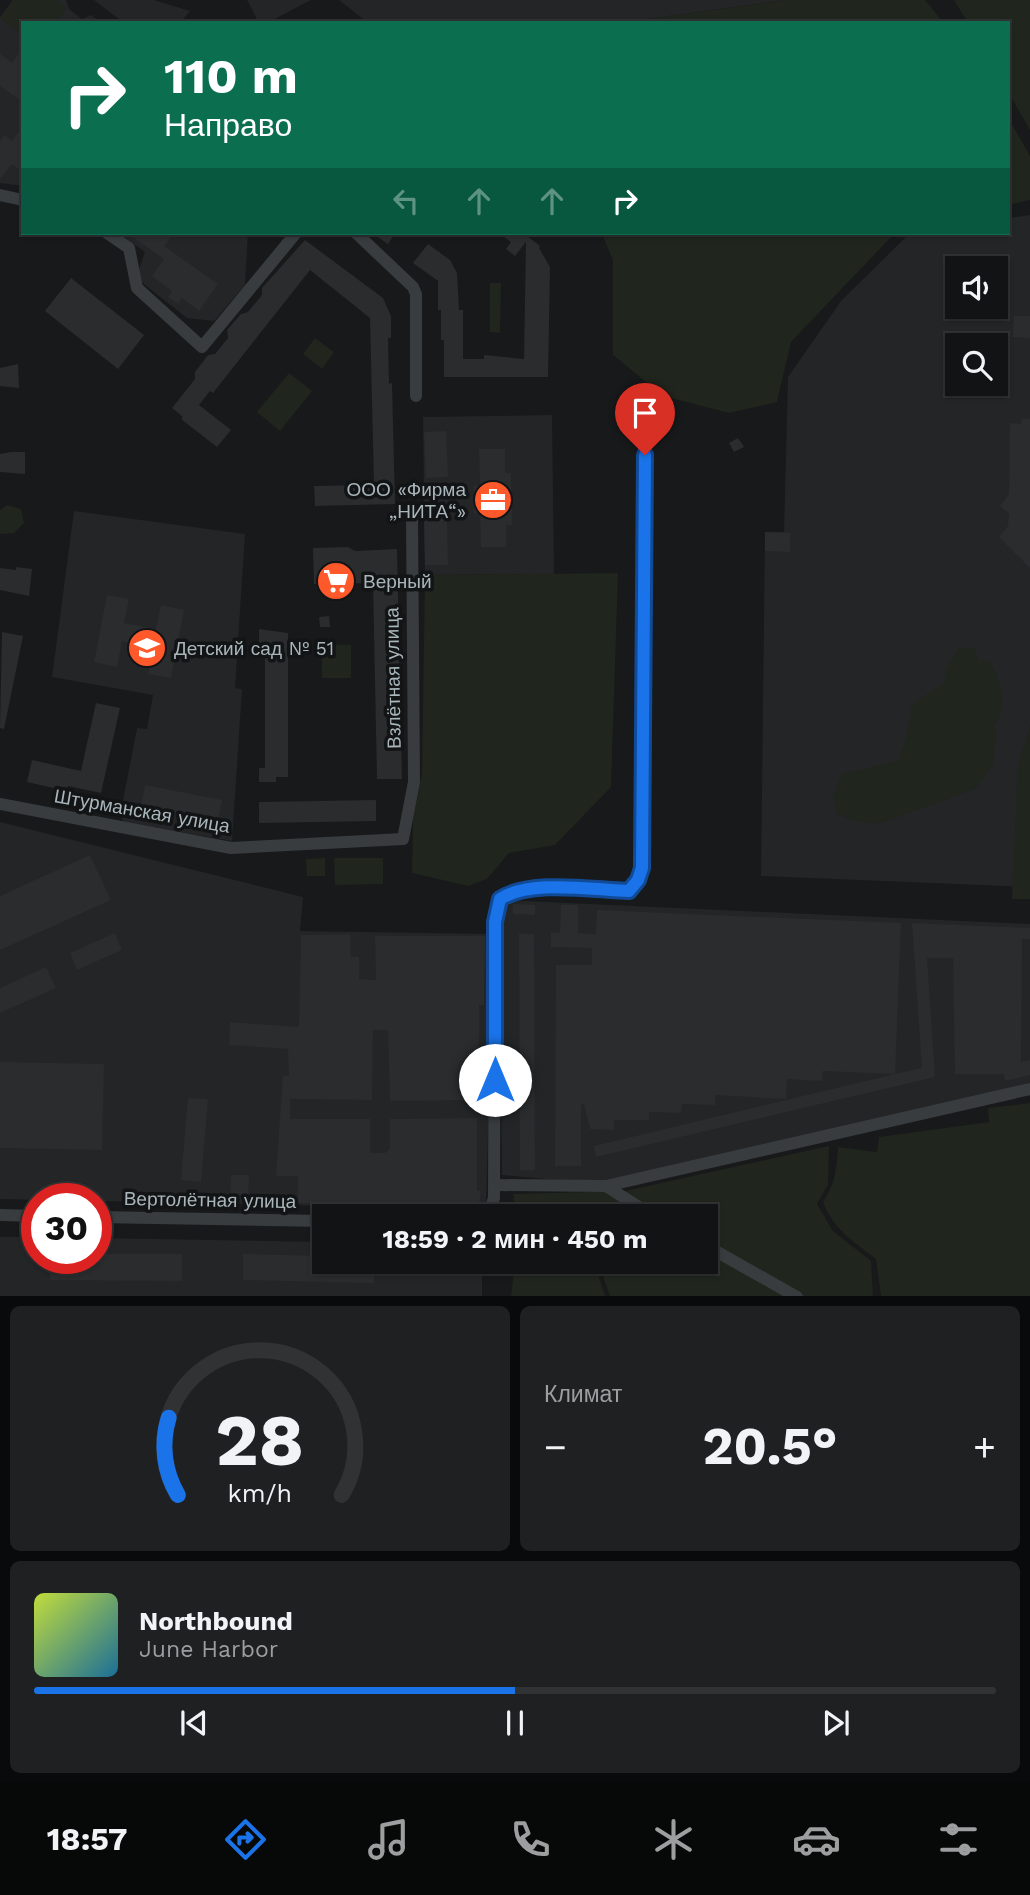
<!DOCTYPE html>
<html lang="ru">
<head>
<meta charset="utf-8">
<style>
  body { margin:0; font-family:"Work Sans",sans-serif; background:#1e2022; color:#f1f3f6; height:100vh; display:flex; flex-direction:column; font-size:26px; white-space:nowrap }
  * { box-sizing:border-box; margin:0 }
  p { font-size:23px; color:#9c9ea0 }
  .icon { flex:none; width:38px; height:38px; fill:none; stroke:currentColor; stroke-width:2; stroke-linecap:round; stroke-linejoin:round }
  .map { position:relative; height:1296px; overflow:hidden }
  .details { display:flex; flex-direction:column; gap:10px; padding:10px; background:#090a0b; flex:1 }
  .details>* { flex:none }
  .hud { position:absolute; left:21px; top:21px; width:989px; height:214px; border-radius:0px; box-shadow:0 2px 5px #0004,0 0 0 2px #303234; background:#0b6e4f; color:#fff; overflow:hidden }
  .fabs { position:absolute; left:945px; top:256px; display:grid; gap:14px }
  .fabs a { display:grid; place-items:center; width:63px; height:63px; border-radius:0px; background:#111314; box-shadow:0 2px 5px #0004,0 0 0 2px #303234; font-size:35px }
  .speed { position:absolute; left:21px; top:1183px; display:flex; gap:14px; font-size:35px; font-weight:700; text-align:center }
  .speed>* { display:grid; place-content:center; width:91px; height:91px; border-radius:50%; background:#111314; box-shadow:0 2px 5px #0004,0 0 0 2px #303234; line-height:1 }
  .speed .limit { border:10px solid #d22; background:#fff; color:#111 }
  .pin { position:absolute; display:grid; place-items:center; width:60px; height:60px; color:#fff; margin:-72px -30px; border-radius:50% 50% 50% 0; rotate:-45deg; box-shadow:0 0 7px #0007 }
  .pin .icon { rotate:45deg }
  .me { position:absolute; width:77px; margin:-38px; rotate:0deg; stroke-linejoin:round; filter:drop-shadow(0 0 5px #0008) }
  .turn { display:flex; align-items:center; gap:24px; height:147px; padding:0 28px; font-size:32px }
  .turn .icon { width:91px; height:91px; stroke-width:2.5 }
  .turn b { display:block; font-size:49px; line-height:60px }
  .lanes { display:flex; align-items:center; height:66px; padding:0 28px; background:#0003; justify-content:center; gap:35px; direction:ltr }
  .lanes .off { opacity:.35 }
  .big { font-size:52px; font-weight:700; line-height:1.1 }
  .details .tile { flex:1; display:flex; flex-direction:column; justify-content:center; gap:10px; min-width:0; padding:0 24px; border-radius:10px; background:#1e2022 }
  .details .dial { align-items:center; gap:0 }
  .dial svg { height:182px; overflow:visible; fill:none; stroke:#303234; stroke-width:7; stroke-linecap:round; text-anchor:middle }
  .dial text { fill:#f1f3f6; stroke:none }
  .song { display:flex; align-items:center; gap:21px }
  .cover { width:84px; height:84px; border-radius:10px; background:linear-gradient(135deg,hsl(70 70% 55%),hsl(200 70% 35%)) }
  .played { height:7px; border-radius:4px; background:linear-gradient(90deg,#1a73e8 50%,#303234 50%) }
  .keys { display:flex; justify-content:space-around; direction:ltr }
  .heat { display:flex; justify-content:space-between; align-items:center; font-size:38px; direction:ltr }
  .details .tiles { flex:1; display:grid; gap:10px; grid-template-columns:1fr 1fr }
  .tile:last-child { grid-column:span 2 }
  .trip { position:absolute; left:312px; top:1204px; width:406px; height:70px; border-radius:0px; background:#111314; box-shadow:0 2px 5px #0004,0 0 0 2px #303234; font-weight:700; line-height:70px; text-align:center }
  .dock { display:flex; height:112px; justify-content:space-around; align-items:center; background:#070808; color:#9c9ea0 }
  .dock .icon { width:49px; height:49px }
  .dock .on { color:#1a73e8 }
  .dock b { font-size:32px; color:#f1f3f6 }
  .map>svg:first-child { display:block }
  .built { fill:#232527; fill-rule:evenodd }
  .green { fill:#20251d }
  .building { fill:#2a2c2e }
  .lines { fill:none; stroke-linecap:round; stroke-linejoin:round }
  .street { stroke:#383c3f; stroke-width:12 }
  .route-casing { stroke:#114b97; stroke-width:18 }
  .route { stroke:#1a73e8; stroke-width:12 }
  .labels { text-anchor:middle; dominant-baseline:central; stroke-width:7; stroke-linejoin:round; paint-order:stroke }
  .poi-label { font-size:19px; fill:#a9b6bb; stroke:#121415; text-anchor:start }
  .street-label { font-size:19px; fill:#a9b6bb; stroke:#121415 }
</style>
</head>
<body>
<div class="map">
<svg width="1030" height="1297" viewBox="0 0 1030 1297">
  <rect width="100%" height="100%" fill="#17191a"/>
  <!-- built -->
  <g class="built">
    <polygon points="13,0 66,0 69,9 82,19 91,15 102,23 23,23 23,186 0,183 0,17"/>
    <polygon points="94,0 154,0 190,11 180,23 124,23"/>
    <polygon points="247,0 311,0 267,23 259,23"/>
    <polygon points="339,0 786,0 619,23 368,23"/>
    <path d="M1030,215V887L761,876L765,532H784L788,377L841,301L908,235L1008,233V218ZM957,268H996V306H957ZM957,345H996V383H957Z"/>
    <polygon points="119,233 248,233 245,285 214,321 187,318 145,285 137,275 145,252"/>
    <polygon points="552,415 554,574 425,575 423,417"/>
    <polygon points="74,511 245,534 235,688 242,689 232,841 124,822 120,816 137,728 147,729 153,695 52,677"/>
    <polygon points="0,822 303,897 300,931 493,934 486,1209 0,1199"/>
    <polygon points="500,900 1030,924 1030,1084 599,1184 502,1175"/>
    <polygon points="0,1237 37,1237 37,1258 96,1258 96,1238 324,1242 324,1262 482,1262 482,1296 0,1296"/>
  </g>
  <!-- green -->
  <g class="green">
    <polygon points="13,0 57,0 67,8 55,23 23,23 23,35 0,18"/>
    <polygon points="786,0 925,0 944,23 619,23"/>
    <polygon points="954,0 1030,0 1030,130 1008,92 1008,23 968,23"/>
    <polygon points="1008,117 1030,156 1030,200 1008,205"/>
    <polygon points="602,233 895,233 791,342 777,402 729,413 663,396 613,355 613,261"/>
    <polygon points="490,283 501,283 500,333 490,332"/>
    <polygon points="315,338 334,352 322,369 303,354"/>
    <polygon points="289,373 312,391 280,431 257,412"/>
    <polygon points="7,505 21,509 24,523 14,533 0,534 0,510"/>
    <polygon points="618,573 611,787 555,845 509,853 487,879 468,886 412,873 413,818 422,774 425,575"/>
    <polygon points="322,644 351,645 351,678 322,678"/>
    <path d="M959,648H974L979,662L989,660C1001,682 1010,705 993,727L996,733L993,765L975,789L878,824L851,820L837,814L833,795L842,774L898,761L907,737L912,704L945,683V671Z"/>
    <polygon points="1030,726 1030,899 1012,899 1018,766"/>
    <polygon points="325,858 325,876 307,876 306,859"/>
    <polygon points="383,858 383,884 335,885 334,858"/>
    <path d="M1030,1103V1296H881L876,1259C854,1242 833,1229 823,1202C835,1184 837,1168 838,1147L877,1152L879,1137L989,1122L988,1108Z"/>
    <polygon points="829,1146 828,1185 817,1204 833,1231 871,1261 873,1296 610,1296 598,1262 705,1262 705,1216 516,1216 513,1194 625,1191"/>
    <polygon points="515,1262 594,1262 605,1296 511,1296"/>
  </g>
  <!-- building -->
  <g class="building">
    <polygon points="23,47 23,102 0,86 0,54 12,63"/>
    <polygon points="23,126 23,172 12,164 0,179 0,141 4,135 12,141"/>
    <polygon points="127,233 174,233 164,246 218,284 199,311 182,298 178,304 168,297 172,291 152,276 164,259"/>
    <polygon points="372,233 395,233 388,244"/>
    <polygon points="499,233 523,233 540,246 539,248 550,267 548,377 444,377 444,340 441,340 441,310 438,310 438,281 413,263 428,244 450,260 457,273 459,310 463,310 463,359 484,359 484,355 524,359 526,242 515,256 506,249 511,242"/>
    <polygon points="305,240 383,298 391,316 391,338 388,338 389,384 392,383 395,504 315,506 314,486 374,485 370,318 310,270 213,393 210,391 199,405 231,430 217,447 181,419 183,417 172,408 195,379 195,372 208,355 215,354 228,338 227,330 241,314 248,312 262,295 262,288"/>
    <polygon points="71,278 144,335 118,369 45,311"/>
    <polygon points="1014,316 1030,316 1030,338 1013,337"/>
    <polygon points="18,364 19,388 0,386 0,368"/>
    <polygon points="1022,418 1030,419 1030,568 999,537 1008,526 1009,514 1000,506 1009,494 1010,423 1021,424"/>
    <polygon points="446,431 448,477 426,478 424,432"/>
    <polygon points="738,438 744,447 734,452 729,443"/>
    <polygon points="479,449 505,449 505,473 511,473 512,525 506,525 506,547 481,547 480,513 474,513 474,486 480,486"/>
    <polygon points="11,452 25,452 25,474 0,472 0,454"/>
    <polygon points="424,519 447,519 448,565 425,565"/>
    <polygon points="765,532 790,533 790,552 765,551"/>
    <polygon points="348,547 355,551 397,549 402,779 377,779 373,583 314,584 313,548"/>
    <polygon points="16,567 32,569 29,596 0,590 0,568 16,570"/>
    <polygon points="107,595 129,599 124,623 156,629 161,605 184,610 171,678 148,674 154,647 122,641 117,667 94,662"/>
    <polygon points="329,616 330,627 320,627 319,617"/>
    <polygon points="259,629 288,633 288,777 276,777 276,782 259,782 259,768 265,768 265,646 259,647"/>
    <polygon points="2,632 23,636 4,729 0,728"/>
    <polygon points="96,703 120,708 101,793 68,786 67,791 27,782 32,760 81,771"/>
    <polygon points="145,785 222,800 218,821 141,806"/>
    <polygon points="376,800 376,821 259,823 259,802"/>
    <polygon points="90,855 111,900 0,950 0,896"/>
    <polygon points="513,904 535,905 535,915 513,914"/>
    <polygon points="561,905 578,905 578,933 596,934 597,910 901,923 895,1074 922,1068 912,923 1030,928 1030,939 1022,939 1021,1062 1030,1060 1030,1075 1005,1081 1004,1074 955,1074 953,958 927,958 935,1077 596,1157 594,1146 895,1074 823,1071 822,1081 787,1079 786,1099 715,1095 715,1105 682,1104 681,1113 649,1112 649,1120 614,1120 614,1130 590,1129 584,1104 581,1105 581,1166 555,1166 556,965 592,965 592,948 551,947 551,932 560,933"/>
    <polygon points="115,933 122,950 77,970 70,953"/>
    <polygon points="350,934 351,957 359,957 359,979 376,980 375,936 485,936 484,1005 479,1005 479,1100 390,1101 388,1030 373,1030 372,1100 290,1099 290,1119 370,1119 370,1153 385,1153 390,1149 390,1119 477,1118 477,1191 481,1191 479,1204 298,1203 298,1176 276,1176 283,1076 289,1076 288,1049 229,1045 230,1022 299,1027 301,935"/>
    <polygon points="519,934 534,934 535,1170 520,1170"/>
    <polygon points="46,967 56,988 0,1013 0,988"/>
    <polygon points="0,1062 104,1064 102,1150 0,1148"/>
    <polygon points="188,1098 208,1099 201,1182 181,1180"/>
    <polygon points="231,1175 249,1175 248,1199 230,1199"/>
    <polygon points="96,1254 182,1254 182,1281 50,1280 51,1258 96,1258"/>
    <polygon points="243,1254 324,1256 324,1262 374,1262 374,1283 243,1280"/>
  </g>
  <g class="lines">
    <!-- street -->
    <g class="street">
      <polyline points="0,195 23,200"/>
      <polyline points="107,233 129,248 137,288 202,347 296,233"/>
      <polyline points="356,233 413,287 416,294 416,396"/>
      <polyline points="0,804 231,848 403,839 414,782 412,516"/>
      <polyline points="495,1185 606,1186 653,1216"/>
      <polyline points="606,1186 1030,1089"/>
      <polyline points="0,1215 37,1216"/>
      <path d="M476,1216L491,1207L494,1198L495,922L500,899C531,879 592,890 629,891L638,880L642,868L645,455"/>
      <polyline points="96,1217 324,1221"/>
      <polyline points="705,1245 797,1297"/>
    </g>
  </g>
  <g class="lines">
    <defs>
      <path id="route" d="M495,1080V922L500,899C531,879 593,890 629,891L638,880L642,868L645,455"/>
    </defs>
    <!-- route casing -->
    <use href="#route" class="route-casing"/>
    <!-- route -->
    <use href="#route" class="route"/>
  </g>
  <!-- icons -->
  <defs>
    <symbol id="office-disc" viewBox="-11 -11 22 22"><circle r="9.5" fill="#ff592b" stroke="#121415"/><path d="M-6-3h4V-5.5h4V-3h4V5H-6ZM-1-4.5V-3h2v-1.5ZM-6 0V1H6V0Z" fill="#fff"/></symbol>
    <symbol id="supermarket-disc" viewBox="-11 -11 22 22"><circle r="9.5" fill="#ff592b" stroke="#121415"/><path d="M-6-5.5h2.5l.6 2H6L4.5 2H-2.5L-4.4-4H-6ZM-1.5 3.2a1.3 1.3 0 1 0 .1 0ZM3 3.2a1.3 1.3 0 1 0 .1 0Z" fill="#fff"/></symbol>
    <symbol id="school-disc" viewBox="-11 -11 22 22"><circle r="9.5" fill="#ff592b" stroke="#121415"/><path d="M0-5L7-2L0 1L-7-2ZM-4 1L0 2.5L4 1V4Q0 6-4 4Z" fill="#fff"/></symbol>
  </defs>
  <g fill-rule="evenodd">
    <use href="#office-disc" x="471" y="478" width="44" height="44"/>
    <use href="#supermarket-disc" x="314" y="559" width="44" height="44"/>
    <use href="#school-disc" x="125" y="626" width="44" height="44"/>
  </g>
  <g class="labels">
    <!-- poi labels -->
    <g class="poi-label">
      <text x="466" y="489" text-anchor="end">ООО «Фирма<tspan x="466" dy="22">„НИТА“»</tspan></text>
      <text x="363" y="581">Верный</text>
      <text x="174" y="648">Детский сад № 51</text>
    </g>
    <!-- street labels -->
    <g class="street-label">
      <text transform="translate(393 678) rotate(-91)">Взлётная улица</text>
      <text transform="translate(142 811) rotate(10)">Штурманская улица</text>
      <text transform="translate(210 1200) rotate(1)">Вертолётная улица</text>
    </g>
  </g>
</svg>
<div class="fabs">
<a><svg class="icon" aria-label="sound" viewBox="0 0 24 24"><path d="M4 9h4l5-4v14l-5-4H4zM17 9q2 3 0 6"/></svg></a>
<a><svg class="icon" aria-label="search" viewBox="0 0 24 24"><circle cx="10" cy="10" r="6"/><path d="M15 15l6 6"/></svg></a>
</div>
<div class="speed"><div class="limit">30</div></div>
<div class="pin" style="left:645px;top:455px;background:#d93025"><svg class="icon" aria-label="arrive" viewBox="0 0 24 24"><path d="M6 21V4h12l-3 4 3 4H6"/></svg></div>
<svg class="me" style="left:495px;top:1080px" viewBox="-20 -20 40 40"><circle r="19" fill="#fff"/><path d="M0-13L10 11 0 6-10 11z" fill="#1a73e8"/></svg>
<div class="trip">18:59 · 2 мин · 450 m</div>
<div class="hud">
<div class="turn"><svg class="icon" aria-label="right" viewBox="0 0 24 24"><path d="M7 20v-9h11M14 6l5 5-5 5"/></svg><div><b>110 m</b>Направо</div></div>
<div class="lanes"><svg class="icon off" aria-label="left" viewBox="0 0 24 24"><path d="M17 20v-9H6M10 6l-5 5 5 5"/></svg><svg class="icon off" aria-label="ahead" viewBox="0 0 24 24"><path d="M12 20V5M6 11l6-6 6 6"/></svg><svg class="icon off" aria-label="ahead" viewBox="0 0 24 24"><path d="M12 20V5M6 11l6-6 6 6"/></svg><svg class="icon" aria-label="right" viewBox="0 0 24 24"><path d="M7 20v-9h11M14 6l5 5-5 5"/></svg></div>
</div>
</div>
<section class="details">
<div class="tiles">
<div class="tile dial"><svg viewBox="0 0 100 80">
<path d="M14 69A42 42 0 1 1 86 69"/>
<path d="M14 69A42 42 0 0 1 10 35" stroke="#1a73e8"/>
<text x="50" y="56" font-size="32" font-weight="700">28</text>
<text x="50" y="72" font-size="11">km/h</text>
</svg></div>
<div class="tile"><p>Климат</p>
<div class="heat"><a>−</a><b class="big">20.5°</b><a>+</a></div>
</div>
<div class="tile">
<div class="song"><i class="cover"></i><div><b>Northbound</b><p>June Harbor</p></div></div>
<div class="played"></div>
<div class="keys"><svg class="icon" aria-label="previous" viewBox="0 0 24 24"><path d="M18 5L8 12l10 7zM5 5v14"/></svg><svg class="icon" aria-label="pause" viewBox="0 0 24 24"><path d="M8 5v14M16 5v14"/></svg><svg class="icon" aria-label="next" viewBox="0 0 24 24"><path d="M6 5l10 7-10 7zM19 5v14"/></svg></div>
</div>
</div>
</section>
<nav class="dock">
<b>18:57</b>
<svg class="icon on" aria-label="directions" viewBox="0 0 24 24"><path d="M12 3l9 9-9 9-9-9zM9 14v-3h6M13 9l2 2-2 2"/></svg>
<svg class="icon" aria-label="music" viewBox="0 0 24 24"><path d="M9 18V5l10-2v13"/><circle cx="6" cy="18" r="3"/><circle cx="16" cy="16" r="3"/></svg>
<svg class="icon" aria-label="phone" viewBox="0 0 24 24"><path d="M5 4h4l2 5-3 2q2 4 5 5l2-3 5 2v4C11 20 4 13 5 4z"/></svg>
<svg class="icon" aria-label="climate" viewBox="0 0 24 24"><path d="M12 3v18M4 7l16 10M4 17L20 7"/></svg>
<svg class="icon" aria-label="car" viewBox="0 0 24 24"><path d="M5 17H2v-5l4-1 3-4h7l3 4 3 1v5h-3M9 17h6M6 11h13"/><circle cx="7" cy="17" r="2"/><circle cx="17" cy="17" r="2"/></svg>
<svg class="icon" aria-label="filters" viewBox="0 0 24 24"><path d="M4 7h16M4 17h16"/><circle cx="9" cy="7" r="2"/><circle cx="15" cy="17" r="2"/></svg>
</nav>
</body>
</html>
